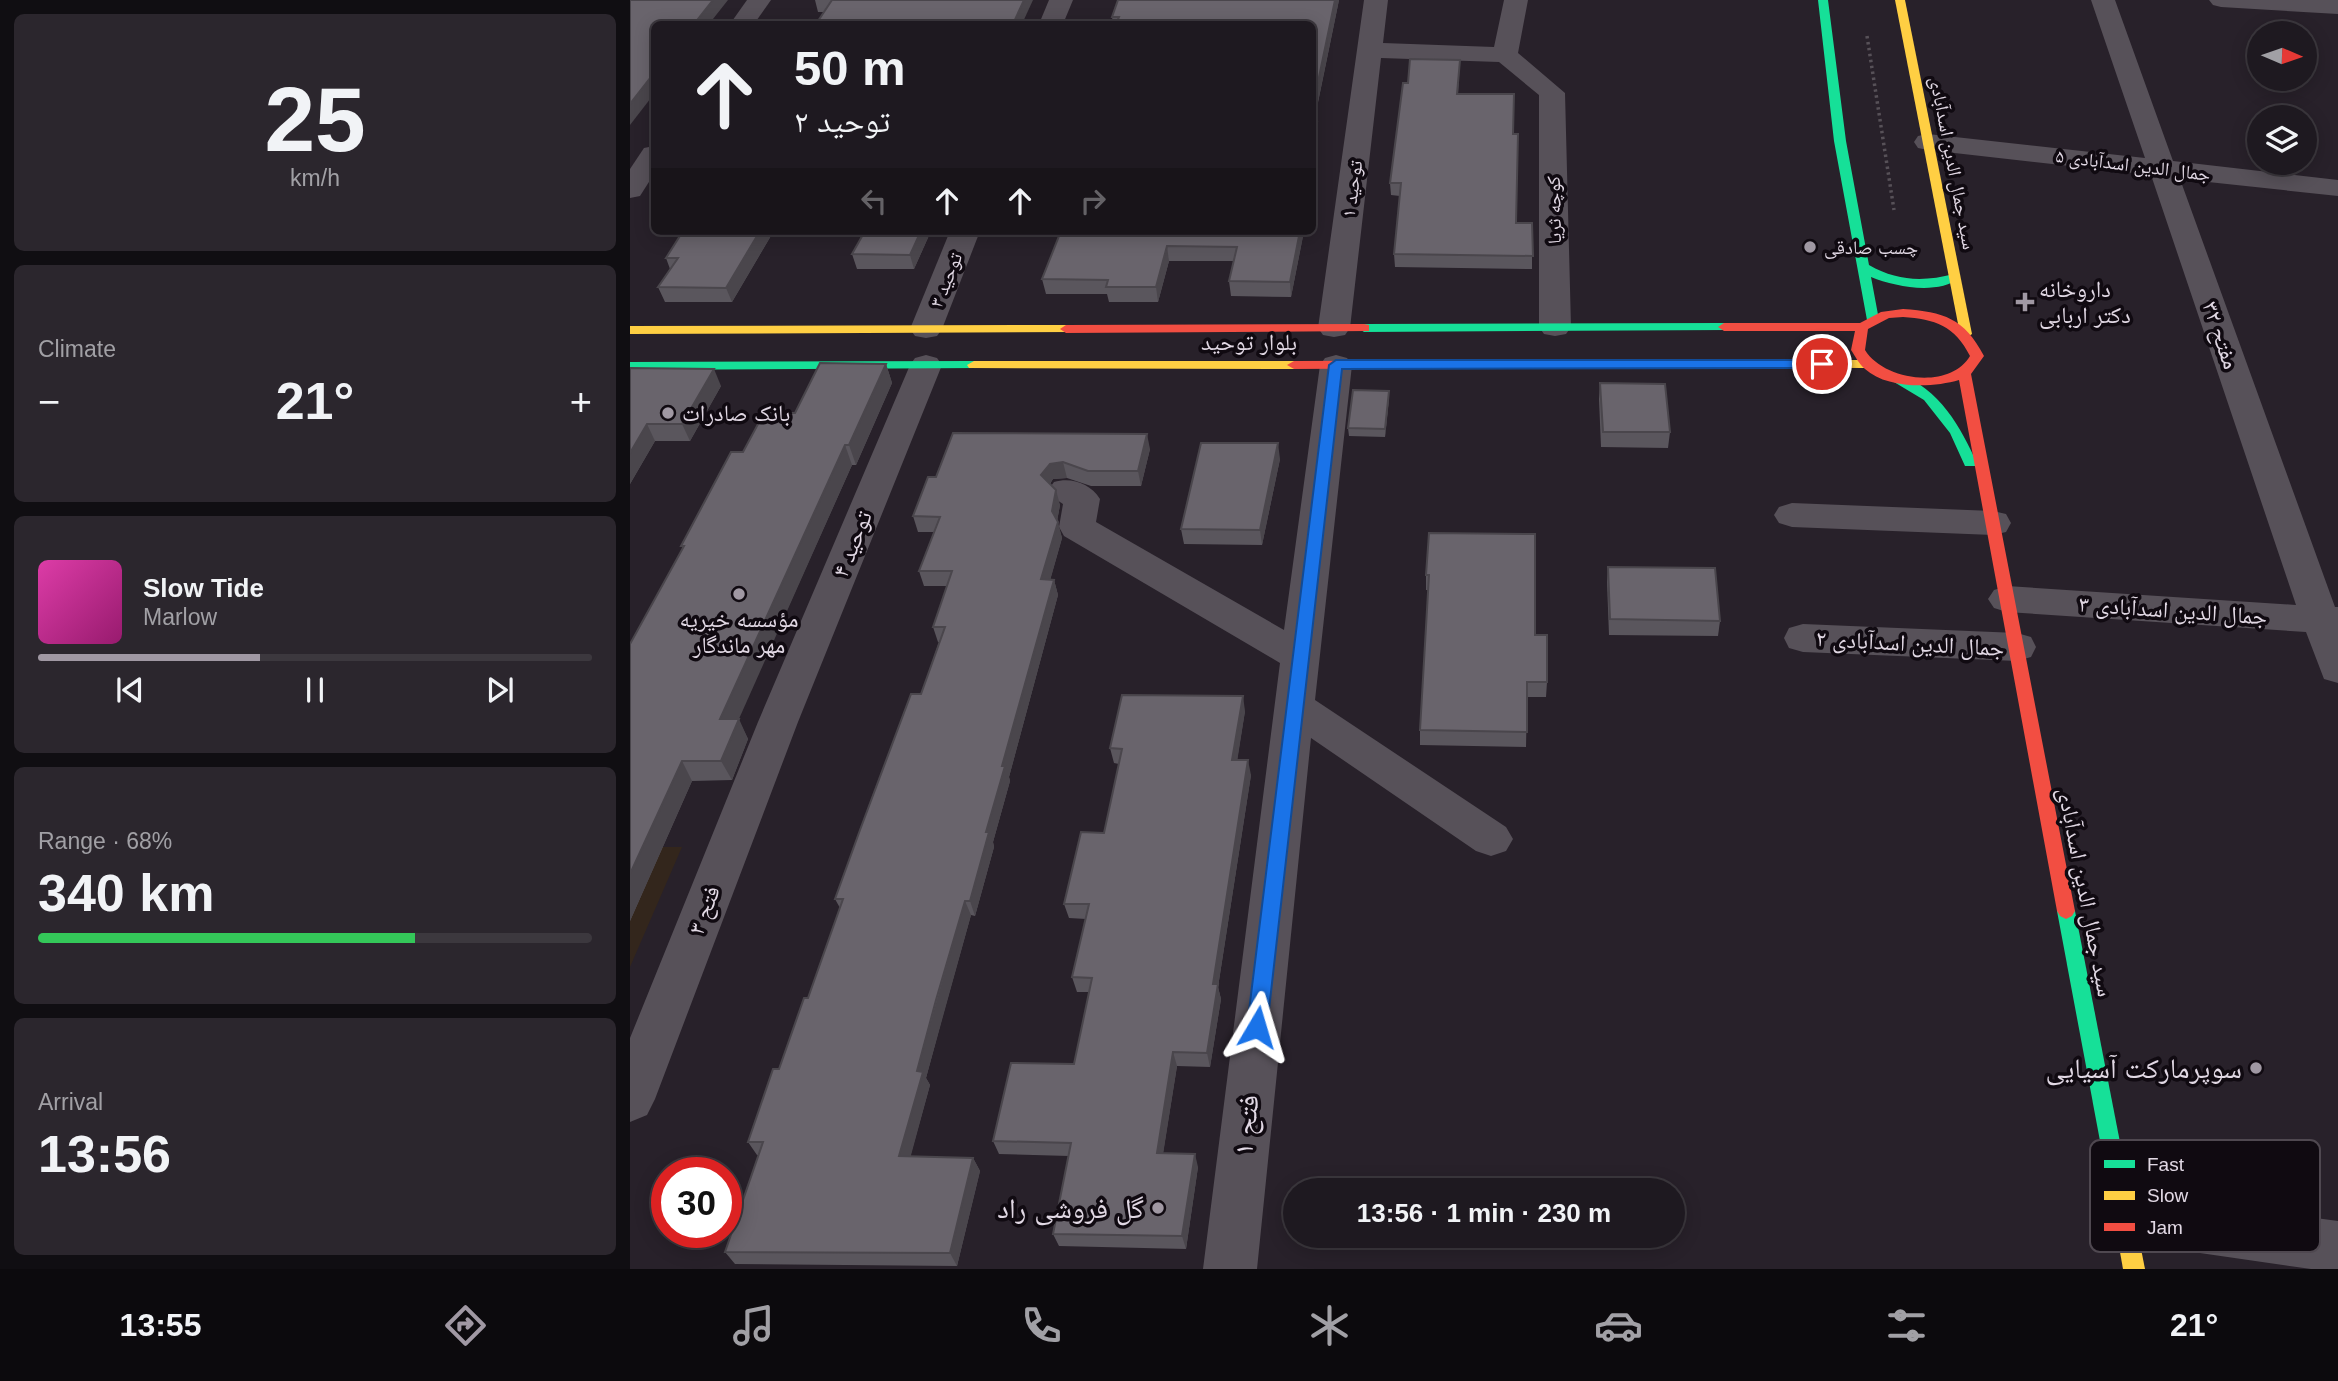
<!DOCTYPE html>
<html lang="en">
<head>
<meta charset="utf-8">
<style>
  body { margin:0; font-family:Arial,"Noto Naskh Arabic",sans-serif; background:#2b262d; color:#f1f3f6; height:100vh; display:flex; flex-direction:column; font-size:26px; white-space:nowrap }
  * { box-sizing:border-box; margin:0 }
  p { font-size:23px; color:#a1a0a5 }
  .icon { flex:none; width:38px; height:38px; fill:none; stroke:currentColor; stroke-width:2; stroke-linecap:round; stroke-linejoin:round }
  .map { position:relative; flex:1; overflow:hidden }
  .drawer { display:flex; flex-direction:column; gap:14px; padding:14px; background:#100e12; width:630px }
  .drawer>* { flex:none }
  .hud { position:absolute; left:21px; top:21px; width:665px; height:214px; border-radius:10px; box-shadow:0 4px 18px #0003,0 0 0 2px #3c383e; background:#1e1920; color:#f1f3f6; overflow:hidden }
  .needle { width:46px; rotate:92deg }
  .buttons { position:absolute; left:1617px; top:21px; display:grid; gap:14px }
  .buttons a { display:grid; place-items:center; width:70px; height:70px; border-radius:50%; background:#1e1920; box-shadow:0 4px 18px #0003,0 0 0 2px #3c383e; font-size:35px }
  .speed { position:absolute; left:21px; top:1157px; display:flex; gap:14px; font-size:35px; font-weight:700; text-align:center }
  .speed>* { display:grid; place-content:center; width:91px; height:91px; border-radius:50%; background:#1e1920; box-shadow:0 4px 18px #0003,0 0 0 2px #3c383e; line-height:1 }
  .speed .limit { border:10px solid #d22; background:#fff; color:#111 }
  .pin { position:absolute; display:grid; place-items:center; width:60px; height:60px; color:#fff; margin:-30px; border:4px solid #fff; border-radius:50%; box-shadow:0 2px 7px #0007 }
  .me { position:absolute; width:77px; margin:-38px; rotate:7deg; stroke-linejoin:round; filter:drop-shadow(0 0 5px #0008) }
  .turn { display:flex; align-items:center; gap:24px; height:147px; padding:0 28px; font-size:32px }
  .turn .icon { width:91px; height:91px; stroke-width:2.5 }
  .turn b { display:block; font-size:49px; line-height:60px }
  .lanes { display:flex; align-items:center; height:66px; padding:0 28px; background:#0003; justify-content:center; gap:35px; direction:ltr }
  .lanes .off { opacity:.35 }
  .big { font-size:52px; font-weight:700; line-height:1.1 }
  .drawer .card { flex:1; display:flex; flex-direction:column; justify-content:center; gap:10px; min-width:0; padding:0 24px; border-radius:10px; background:#2b262d }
  .drawer .dial { align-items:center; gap:0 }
  .dial b { font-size:91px; line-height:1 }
  .song { display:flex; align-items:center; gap:21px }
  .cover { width:84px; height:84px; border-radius:10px; background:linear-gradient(135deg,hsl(320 70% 55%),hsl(320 70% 35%)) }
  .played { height:7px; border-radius:4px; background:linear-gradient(90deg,#a098a3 40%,#3c383e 40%) }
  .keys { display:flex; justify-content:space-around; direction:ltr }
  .heat { display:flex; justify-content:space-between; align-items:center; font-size:38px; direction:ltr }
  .charge { height:10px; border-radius:5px; background:linear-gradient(90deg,#34c759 68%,#3c383e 0) }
  .trip { position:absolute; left:653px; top:1178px; width:402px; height:70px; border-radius:35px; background:#1e1920; box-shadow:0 4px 18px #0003,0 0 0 2px #3c383e; font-weight:700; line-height:70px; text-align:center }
  .menu { display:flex; height:112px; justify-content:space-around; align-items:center; background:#0c0a0d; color:#a1a0a5 }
  .menu .icon { width:49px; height:49px }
  .menu .current { color:#a098a3 }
  .menu b { font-size:32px; color:#f1f3f6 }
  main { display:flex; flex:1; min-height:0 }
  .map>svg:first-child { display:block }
  .education { fill:#33261c }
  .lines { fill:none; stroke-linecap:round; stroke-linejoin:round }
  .path { stroke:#575158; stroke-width:3.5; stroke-dasharray:2.5 3.5; stroke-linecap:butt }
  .street { fill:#575159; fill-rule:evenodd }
  .fast { fill:#16e098; fill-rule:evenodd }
  .slow { fill:#ffcf43; fill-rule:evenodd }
  .jam { fill:#f24e42; fill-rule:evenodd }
  .wall { fill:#5a565d }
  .shaded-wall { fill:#4a464c }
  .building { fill:#69646c; stroke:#4a464c; stroke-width:2 }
  .route { fill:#1a73e8; stroke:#114b97; stroke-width:2 }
  .poi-dot { fill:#a098a3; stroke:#100a11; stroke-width:2.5 }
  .labels { text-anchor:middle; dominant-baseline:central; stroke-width:7; stroke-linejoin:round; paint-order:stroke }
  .far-street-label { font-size:19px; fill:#e1d8e4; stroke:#100a11 }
  .far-poi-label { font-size:19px; fill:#e1d8e4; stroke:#100a11; text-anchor:start }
  .poi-label { font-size:23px; fill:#e1d8e4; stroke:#100a11; text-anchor:start }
  .street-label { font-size:23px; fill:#e1d8e4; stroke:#100a11 }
  .near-poi-label { font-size:28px; fill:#e1d8e4; stroke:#100a11; text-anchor:end }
  .near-street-label { font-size:28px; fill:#e1d8e4; stroke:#100a11 }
  .key { fill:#100a11; stroke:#4f4850; stroke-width:2 }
  .key-label { font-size:19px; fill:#e1d8e4 }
</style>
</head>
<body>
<main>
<section class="drawer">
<div class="card dial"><b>25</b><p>km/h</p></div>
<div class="card"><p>Climate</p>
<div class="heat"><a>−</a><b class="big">21°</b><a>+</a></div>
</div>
<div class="card">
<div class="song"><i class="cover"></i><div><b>Slow Tide</b><p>Marlow</p></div></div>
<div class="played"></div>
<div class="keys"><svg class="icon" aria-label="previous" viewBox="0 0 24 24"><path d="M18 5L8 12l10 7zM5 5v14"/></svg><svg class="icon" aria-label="pause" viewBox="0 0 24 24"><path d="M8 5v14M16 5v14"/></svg><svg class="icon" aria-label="next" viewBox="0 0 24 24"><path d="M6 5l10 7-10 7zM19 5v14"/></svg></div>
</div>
<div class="card"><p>Range · 68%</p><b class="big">340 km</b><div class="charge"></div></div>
<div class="card"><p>Arrival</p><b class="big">13:56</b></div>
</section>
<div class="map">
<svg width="1708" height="1269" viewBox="0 0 1708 1269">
  <rect width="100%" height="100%" fill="#28212a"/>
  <!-- education -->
  <polygon class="education" points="0,847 52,847 0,967"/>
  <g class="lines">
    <!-- path -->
    <polyline class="path" points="1237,36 1264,210"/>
    <!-- street -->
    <g class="street">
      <polygon points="117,0 141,0 124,24 100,24"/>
      <polygon points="419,0 443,0 433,24 409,24"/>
      <polygon points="734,0 758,0 753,43 864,47 874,0 898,0 888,53 935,93 941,327 936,334 925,336 914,334 909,327 909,95 869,62 751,58 720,328 715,335 704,337 693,335 688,328"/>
      <polygon points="1461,0 1485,0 1543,161 1708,180 1708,196 1550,179 1705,607 1708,607 1708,683 1694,679 1676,632 1377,612 1364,608 1358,599 1364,590 1377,586 1666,605 1521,175 1298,150 1288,148 1284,142 1288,136 1298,134 1515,158"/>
      <polygon points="1579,0 1708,0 1708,14 1591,7 1583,5"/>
      <polygon points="24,146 24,174 10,196 0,198 0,169 14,148"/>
      <polygon points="320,231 350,231 312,329 307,336 296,338 285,336 280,329"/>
      <polygon points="296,355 307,358 312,365 168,722 25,1099 17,1115 0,1122 0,1038 128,722 280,365 285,358"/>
      <path d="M706,355L717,358L722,365L685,700L876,827L883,839L876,851L861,856L846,851L681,738L627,1269H573L650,663L434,536L429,527L433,504L424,498L418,490L424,482C441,477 460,483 470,499L466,522L654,630L690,365L695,358Z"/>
      <polygon points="1162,503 1363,511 1376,514 1381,523 1376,532 1363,535 1162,527 1149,523 1144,515 1149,507"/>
      <polygon points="1173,624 1387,633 1401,637 1406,647 1401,657 1387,661 1173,652 1159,648 1154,638 1159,628"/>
      <polygon points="1494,1192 1708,1221 1708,1269 1681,1269 1494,1242 1476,1235 1468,1217 1476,1199"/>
    </g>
    <!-- fast -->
    <g class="fast">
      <path d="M1188,0H1198L1216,141L1239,265C1267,281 1293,282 1324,274L1330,278C1307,295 1266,287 1241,277L1249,320L1243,324L1237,320L1204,141Z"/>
      <polygon points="1094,323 1100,327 1099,330 734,332 728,328 734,324"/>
      <polygon points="344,361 351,365 349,368 0,370 0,362"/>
      <path d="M1269,375C1309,387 1331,428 1347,463L1345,466H1335L1320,433L1294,400L1264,382V376Z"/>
      <polygon points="1436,903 1442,906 1445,911 1496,1173 1493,1180 1486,1183 1479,1180 1476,1173 1427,911 1430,906"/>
    </g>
    <!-- slow -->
    <g class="slow">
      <polygon points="1265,0 1275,0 1342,334 1336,338 1330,334"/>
      <polygon points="436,325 441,326 441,332 0,334 0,326"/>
      <polygon points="950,360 1239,360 1246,364 1239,368 945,367 945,361"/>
      <polygon points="344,361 664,361 671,365 664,369 339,368 337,365"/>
      <polygon points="1486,1163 1493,1166 1496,1173 1515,1269 1493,1269 1476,1173 1479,1166"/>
    </g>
    <!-- jam -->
    <g class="jam">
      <path d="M1273,309C1314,312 1334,318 1354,356L1341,374L1445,911L1442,916L1436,919L1430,916L1427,911L1329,380C1302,388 1257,389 1235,369C1229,364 1225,356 1221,350L1225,331H1094L1088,327L1094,323H1230L1251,312ZM1273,317C1305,319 1325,326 1340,356C1320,390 1254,381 1235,350L1238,329L1259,318Z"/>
      <polygon points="734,324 739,325 739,331 436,333 430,329 436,325"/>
      <polygon points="950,360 955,361 955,367 664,369 657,365 664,361"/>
    </g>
  </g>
  <!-- wall -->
  <g class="wall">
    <polygon points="185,0 403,0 194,12 188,12"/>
    <polygon points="709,0 684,122 687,122 688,136 682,166 682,24 483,24 482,17"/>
    <polygon points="830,60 828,94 883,134 886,223 902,223 902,269 765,267 764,254 770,196 761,195 760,183 778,83"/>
    <polygon points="53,231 177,231 175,235 142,234 102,302 35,302 28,287 40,269 36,258"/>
    <polygon points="235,231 301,231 284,269 227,269 222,254"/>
    <polygon points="431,231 674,231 661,297 601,296 599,281 604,261 539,261 528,302 479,302 477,294 416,294 412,279"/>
    <polygon points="256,364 262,383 226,465 222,465 108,719 118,739 102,780 62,781 0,921 0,644 53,548 51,546 113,452 165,413"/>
    <polygon points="0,368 91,386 60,441 25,441 0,484"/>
    <polygon points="970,383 1040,432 1038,448 971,447 969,399"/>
    <polygon points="759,398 755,437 719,436 718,428"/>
    <polygon points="520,449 511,486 461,486 437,478 423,479 420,484 430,505 427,521 432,538 420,580 424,580 428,595 379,777 380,781 363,842 364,847 345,916 341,915 313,1015 296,1078 300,1085 280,1157 343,1158 350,1171 327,1266 105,1264 95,1252 129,1155 127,1155 118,1142 178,998 210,908 205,899 291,694 309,642 308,642 303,627 317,586 294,586 289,571 304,532 288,532 283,516 306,477"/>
    <polygon points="650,459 632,545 554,544 551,529"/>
    <polygon points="799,533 905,635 917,682 916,697 897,697 896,747 790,745 790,730 798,590 796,590 796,575"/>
    <polygon points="978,567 1090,621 1088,636 979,635 977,582"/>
    <polygon points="615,711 607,760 621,775 588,987 591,999 580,1067 547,1066 533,1153 568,1167 556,1249 429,1246 423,1234 439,1156 369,1154 363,1141 444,1064 459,992 447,992 442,977 456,919 439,918 434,904 474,833 489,764 484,763 480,748"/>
  </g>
  <!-- shaded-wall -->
  <g class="shaded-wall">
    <polygon points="83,0 98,0 79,24 64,24"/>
    <polygon points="394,0 403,0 392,24 383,24"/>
    <polygon points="705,0 709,0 682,131 682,111"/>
    <polygon points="24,73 24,94 0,125 0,104"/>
    <polygon points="687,122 688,136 682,166 682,145"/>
    <polygon points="130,231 141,231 142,234 102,302 96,288"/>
    <polygon points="291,231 301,231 284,269 280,255"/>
    <polygon points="670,231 674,231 661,297 660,282"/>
    <polygon points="537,246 539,261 528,302 526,287"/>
    <polygon points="256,364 262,383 226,465 219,445"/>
    <polygon points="84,369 91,386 60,441 52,424"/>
    <polygon points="759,391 759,398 755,437 755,429"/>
    <polygon points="17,424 25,441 0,484 0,453"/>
    <polygon points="517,434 520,449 511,486 508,471"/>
    <polygon points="648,443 650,459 632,545 630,530"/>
    <polygon points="215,445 222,465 100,739 90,719"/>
    <polygon points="433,462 437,478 423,479 415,490 411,475 420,464"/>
    <polygon points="426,490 430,505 426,527 422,511"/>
    <polygon points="428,522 432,538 416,595 411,579"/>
    <polygon points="424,580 428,595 379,777 380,781 363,842 364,847 345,916 340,901 356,832 372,766"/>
    <polygon points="613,696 615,711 605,775 602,760"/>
    <polygon points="109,719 118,739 102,780 91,761"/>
    <polygon points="618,760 621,775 588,987 591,999 580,1067 577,1053 583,984"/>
    <polygon points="52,761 62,781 0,921 0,874"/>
    <polygon points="335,901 341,915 296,1078 300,1085 277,1170 269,1156 287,1071"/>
    <polygon points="543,1052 547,1066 531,1167 527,1153"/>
    <polygon points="565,1154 568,1167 556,1249 552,1236"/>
    <polygon points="343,1158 350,1171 327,1266 320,1253"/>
  </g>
  <!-- building -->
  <g class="building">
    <polygon points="0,0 83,0 64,24 24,24 24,73 0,104"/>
    <polygon points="202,0 394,0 383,24 186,24"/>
    <polygon points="488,0 705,0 682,111 682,24 486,24 489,17 482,17"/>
    <polygon points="780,59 830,60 827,94 884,94 883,134 888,134 886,223 902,223 903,256 764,254 771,183 760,183 773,83 778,83"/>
    <polygon points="682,122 687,122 682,145"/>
    <polygon points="53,231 130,231 96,288 28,287 48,258 36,258"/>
    <polygon points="235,231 291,231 280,255 222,254"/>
    <polygon points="431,231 670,231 660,282 599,281 607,247 537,246 526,287 476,287 478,280 412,279"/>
    <polygon points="190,363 256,364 219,445 215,445 90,719 109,719 91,761 52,761 0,874 0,644 54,546 51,546 101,452 113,452 134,413 165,413"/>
    <polygon points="0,368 84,369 52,424 17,424 0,453"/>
    <polygon points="970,383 1035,384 1040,432 973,432"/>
    <polygon points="723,390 759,391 755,429 718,428"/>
    <polygon points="323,433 517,434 508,471 458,471 433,462 420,464 411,475 426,490 422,511 428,522 411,579 424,580 372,766 375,766 356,832 359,832 340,901 335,901 306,1000 287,1071 293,1072 269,1156 343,1158 320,1253 95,1252 133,1142 118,1142 143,1069 149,1069 174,998 178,998 213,899 205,899 230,830 281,694 291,694 315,627 303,627 322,571 289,571 310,517 283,516 298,477 306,477"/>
    <polygon points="571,443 648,443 630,530 551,529"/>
    <polygon points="799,533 905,534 905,635 917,635 917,682 897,682 897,732 790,730 799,575 796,575"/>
    <polygon points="978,567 1085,568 1090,621 980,619"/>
    <polygon points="492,695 613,696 602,760 618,760 583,984 588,984 577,1053 543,1052 527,1153 565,1154 552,1236 423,1234 441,1143 363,1141 381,1063 444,1064 462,978 442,977 459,904 434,904 451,832 474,833 492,749 480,748"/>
  </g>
  <!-- route -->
  <polygon class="route" points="706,360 1192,360 1199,364 1192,368 712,369 637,1027 634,1033 627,1035 620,1033 617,1027 699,365"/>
  <!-- markers -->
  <g class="poi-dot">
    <circle cx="1180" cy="247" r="7"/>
    <path d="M1391.5 291.5h7v7h7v7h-7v7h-7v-7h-7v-7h7z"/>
    <circle cx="38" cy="413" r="7"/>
    <circle cx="109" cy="594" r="7"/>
    <circle cx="1626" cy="1068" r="7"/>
    <circle cx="528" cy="1208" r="7"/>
  </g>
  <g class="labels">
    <!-- far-street labels -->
    <g class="far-street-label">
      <text transform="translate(1323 163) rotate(79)">سید جمال الدین اسدآبادی</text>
      <text transform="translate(1503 165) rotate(7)">جمال الدین اسدآبادی ۵</text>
      <text transform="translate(722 189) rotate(-82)">توحید ۱</text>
      <text transform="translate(924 210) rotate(-91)">کوچه ثریا</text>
      <text transform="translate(316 280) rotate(-68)">توحید ۳</text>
    </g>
    <!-- far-poi labels -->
    <g class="far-poi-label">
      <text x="1194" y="247">چسب صادقی</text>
    </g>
    <!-- poi labels -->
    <g class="poi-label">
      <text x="1409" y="289">داروخانه<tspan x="1409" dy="26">دکتر اربابی</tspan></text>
      <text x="52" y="413">بانک صادرات</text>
      <text x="109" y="619" text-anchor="middle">مؤسسه خیریه<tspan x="109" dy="26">مهر ماندگار</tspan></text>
    </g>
    <!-- street labels -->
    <g class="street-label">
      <text transform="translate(1591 335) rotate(71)">مفتح ۳۲</text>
      <text x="619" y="342">بلوار توحید</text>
      <text transform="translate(222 544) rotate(-68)">توحید ۴</text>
      <text transform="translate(1543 610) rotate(4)">جمال الدین اسدآبادی ۳</text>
      <text transform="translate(1280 643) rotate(3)">جمال الدین اسدآبادی ۲</text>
      <text transform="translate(1456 892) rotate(79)">سید جمال الدین اسدآبادی</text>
      <text transform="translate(74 910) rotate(-69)">فتح ۳</text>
    </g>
    <!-- near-poi labels -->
    <g class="near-poi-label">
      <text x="1612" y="1068">سوپرمارکت آسیایی</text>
      <text x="514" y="1208">گل فروشی راد</text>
    </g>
    <!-- near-street labels -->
    <g class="near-street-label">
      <text transform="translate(616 1125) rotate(-84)">فتح ۱</text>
    </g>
  </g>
  <!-- legend -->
  <rect x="1460" y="1140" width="230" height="112" rx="10" class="key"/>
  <rect x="1474" y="1160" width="31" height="8" fill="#16e098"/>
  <rect x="1474" y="1191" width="31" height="9" fill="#ffcf43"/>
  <rect x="1474" y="1223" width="31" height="8" fill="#f24e42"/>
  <g class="key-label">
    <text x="1517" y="1171">Fast</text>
    <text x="1517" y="1202">Slow</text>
    <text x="1517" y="1234">Jam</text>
  </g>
</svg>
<div class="buttons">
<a><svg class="needle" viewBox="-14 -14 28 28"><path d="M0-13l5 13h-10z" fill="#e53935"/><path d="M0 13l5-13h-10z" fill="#a1a0a5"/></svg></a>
<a><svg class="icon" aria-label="layers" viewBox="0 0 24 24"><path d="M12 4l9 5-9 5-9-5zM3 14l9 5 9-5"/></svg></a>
</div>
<div class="speed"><div class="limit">30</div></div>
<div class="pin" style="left:1192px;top:364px;background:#d93025"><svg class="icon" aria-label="arrive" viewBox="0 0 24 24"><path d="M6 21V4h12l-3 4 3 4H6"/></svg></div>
<svg class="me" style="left:627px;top:1027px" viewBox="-20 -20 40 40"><path d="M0-17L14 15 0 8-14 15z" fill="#1a73e8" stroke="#fff" stroke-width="4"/></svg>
<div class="trip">13:56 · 1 min · 230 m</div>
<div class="hud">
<div class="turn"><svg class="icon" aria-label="ahead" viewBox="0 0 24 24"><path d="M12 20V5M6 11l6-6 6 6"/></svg><div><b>50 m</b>توحید ۲</div></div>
<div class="lanes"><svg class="icon off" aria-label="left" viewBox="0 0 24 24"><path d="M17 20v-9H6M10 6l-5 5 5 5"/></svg><svg class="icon" aria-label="ahead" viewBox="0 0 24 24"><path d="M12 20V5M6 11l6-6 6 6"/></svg><svg class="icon" aria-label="ahead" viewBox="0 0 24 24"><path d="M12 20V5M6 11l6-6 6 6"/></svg><svg class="icon off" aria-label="right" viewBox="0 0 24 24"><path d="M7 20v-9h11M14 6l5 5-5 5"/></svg></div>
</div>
</div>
</main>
<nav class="menu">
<b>13:55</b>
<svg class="icon current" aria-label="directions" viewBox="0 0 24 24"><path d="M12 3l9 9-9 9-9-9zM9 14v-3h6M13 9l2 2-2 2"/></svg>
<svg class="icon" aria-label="music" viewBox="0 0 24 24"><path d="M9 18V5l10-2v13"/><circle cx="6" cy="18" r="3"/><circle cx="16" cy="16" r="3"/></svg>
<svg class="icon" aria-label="phone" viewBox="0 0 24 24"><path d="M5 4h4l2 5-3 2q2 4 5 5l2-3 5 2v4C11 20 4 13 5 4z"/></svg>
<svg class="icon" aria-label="climate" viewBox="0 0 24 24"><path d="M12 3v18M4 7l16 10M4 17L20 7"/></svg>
<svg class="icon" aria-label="car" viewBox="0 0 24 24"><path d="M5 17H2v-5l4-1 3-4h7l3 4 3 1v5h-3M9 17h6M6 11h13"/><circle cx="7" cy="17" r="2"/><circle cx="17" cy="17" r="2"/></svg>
<svg class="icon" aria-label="filters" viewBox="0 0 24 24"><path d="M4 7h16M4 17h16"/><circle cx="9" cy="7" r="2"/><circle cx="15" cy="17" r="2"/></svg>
<b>21°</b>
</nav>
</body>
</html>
